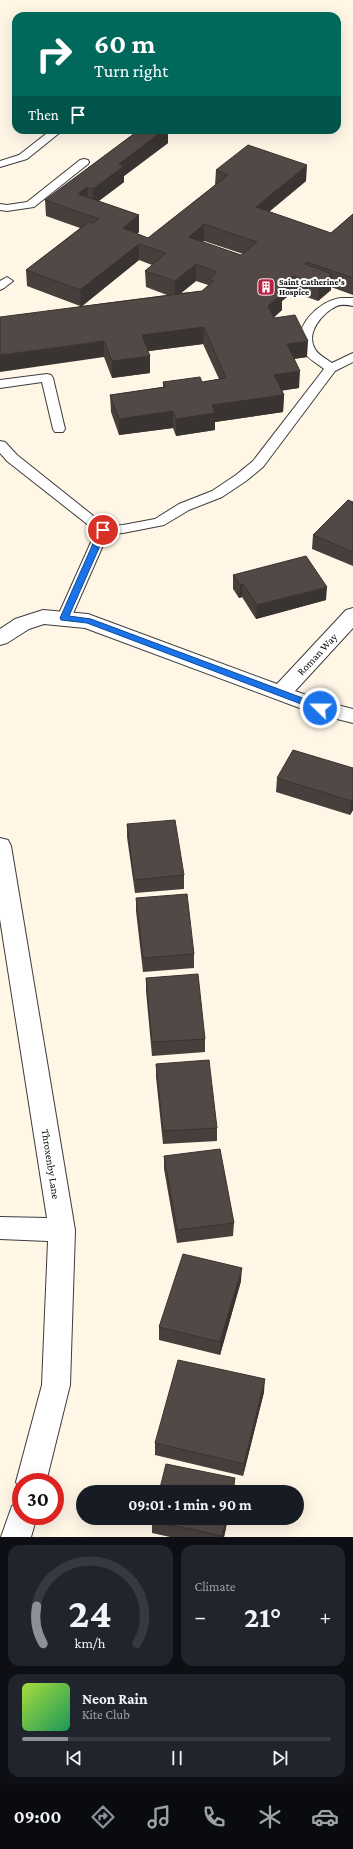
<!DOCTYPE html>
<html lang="en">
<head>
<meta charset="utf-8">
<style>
  body { margin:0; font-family:"Crimson Pro",serif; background:#20242c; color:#f1f3f6; height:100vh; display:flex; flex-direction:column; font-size:15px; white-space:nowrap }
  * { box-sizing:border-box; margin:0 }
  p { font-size:13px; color:#9ea1a6 }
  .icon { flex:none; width:22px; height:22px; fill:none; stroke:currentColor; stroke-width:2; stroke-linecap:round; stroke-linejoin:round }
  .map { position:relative; height:1537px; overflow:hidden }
  .side { display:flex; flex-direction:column; gap:8px; padding:8px; background:#0d0f14; flex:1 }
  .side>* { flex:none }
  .banner { position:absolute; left:12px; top:12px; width:329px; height:122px; border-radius:12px; box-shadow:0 4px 16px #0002; background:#00695c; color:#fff; overflow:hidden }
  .speed { position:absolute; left:12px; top:1473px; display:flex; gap:8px; font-size:20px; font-weight:700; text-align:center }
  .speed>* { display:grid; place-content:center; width:52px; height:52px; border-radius:50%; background:#171b24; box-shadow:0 4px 16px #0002; line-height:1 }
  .speed .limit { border:6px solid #d22; background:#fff; color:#111 }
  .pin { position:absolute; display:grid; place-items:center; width:34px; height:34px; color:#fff; margin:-17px; border:2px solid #fff; border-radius:50%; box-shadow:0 1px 4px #0007 }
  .me { position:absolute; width:44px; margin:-22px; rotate:292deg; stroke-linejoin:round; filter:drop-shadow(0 0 3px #0008) }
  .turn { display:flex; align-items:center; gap:14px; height:84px; padding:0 16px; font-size:18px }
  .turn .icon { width:52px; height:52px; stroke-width:2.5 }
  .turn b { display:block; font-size:28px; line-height:34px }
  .then { display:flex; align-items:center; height:38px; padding:0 16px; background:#0003; gap:8px; font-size:15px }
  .big { font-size:30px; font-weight:700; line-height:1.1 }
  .side .widget { flex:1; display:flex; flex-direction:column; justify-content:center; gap:6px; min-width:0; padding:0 14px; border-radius:12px; background:#20242c }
  .side .dial { align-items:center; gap:0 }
  .dial svg { height:104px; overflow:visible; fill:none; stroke:#363941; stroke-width:7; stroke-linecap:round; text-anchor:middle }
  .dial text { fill:#f1f3f6; stroke:none }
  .song { display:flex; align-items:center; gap:12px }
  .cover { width:48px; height:48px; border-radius:6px; background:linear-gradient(135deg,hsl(80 70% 55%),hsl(150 70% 35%)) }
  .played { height:4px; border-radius:2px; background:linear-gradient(90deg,#8c9099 15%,#363941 15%) }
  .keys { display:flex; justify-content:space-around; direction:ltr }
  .heat { display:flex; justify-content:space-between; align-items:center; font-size:22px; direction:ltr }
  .side .tiles { flex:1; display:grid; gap:8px; grid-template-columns:1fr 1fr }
  .widget:last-child { grid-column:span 2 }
  .trip { position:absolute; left:76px; top:1485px; width:228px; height:40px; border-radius:20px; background:#171b24; box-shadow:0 4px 16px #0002; font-weight:700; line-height:40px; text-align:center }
  .dock { display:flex; height:64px; justify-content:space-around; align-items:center; background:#090b0e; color:#9ea1a6 }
  .dock .icon { width:28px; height:28px }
  .dock .active { color:#8c9099 }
  .dock b { font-size:18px; color:#f1f3f6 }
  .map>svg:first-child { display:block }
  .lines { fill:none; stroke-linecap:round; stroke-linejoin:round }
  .lane-casing { stroke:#3d3d3d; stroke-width:2 }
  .street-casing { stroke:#3d3d3d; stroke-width:2 }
  .lane { fill:#fff; fill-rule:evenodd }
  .street { fill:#fff; fill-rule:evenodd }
  .wall { fill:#473f3c; fill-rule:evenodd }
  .shaded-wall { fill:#393331 }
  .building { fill:#524946; stroke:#393331; fill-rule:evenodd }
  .route { fill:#1a73e8; stroke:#114b97 }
  .labels { text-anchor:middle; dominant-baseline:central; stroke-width:4; stroke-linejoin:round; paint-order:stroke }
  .far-poi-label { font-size:9px; font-weight:bold; fill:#0a0a0a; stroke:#fff; text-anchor:start }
  .street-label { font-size:11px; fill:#0a0a0a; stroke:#fff }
</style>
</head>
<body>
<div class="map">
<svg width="353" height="1537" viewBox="0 0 353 1537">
  <rect width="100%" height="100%" fill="#fff6e6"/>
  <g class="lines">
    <defs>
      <g id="lane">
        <polygon points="51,130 63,130 27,159 0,167 0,161 19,155"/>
        <polygon points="84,159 88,160 89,162 88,164 34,207 7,211 0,210 0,204 7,205 27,202 80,160"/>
        <polygon points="7,277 13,281 4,288 0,290 0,281"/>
        <path d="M341,298H353V306C348,305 342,304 337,306C323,312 305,333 315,349C318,355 327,359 332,363L353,353V362L335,371L263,467L246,481L222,497L189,510L164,525L123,533L108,534L71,618L69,621L64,623L59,621L57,618L96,531L7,461L0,453V441L5,442L17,455L106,526L123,525L155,519L179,504L212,491L236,475L253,461L324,369C317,363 308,359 303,351C290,328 320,300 341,298Z"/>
        <polygon points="47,374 51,375 53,378 65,429 63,432 55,432 53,429 42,382 0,388 0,380"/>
      </g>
      <g id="street">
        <polygon points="353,608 353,628 295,691 326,702 353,709 353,723 313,713 85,628 44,624 29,629 7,643 0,645 0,629 15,619 43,610 88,614 277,684 346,610"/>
        <polygon points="0,838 8,840 11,846 75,1230 70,1385 46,1482 21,1482 21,1492 16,1482 42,1385 48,1241 0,1239 0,1217 47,1218 0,919"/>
        <polygon points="21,1502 21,1516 37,1516 31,1537 1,1537 12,1506"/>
      </g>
    </defs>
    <!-- lane casing -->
    <use href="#lane" class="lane-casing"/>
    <!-- street casing -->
    <use href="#street" class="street-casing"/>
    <!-- lane -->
    <use href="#lane" class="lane"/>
    <!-- street -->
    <use href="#street" class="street"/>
  </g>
  <!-- wall -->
  <g class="wall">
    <path d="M139,130H168V143L124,176V182L99,201L139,215V232L137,234L148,238L215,185L216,170L306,181L269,212L331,233L353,214V295L331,287V290L318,301L293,292L282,301V310L274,317L307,357L294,359L299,388L282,390L284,395L283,412L215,422V430L176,436L173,428L119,435L111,412L110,395L163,387V382H202L219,379L203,344L148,351L150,373L112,378L104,357L80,306L27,286L26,270L80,228L46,216L45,200ZM204,241L243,254L241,255L203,242ZM139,260L152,265L145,271L146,287L167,295L82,306ZM196,281L208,285L202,291L181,293Z"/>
    <polygon points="353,502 353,566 312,549 313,535"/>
    <polygon points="233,575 326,600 256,619 242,597 239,598 233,589"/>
    <polygon points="353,768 353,810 350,815 276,792 277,778"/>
    <polygon points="127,824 184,875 184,889 135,893 127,837"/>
    <polygon points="136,898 194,954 194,968 143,972 136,911"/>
    <polygon points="146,978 205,1039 205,1052 152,1056 146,991"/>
    <polygon points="156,1064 217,1128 217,1141 163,1144 156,1077"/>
    <polygon points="164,1156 234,1223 233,1236 177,1243 164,1169"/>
    <polygon points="241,1281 220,1355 159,1340 159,1327"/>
    <polygon points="264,1392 243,1476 155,1455 155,1443"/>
    <polygon points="153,1518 228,1518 224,1537 170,1537 152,1533 152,1521"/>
  </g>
  <!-- shaded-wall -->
  <g class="shaded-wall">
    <polygon points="164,130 168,130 168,143 124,176 124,182 93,205 93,189 119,164"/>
    <polygon points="307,165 306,181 255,223 256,207"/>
    <polygon points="87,187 88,203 78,194"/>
    <polygon points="139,215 139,232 123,245 123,228"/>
    <polygon points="204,224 204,241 189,254 189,237"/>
    <polygon points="139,244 139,260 81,307 80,290"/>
    <polygon points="196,264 196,281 175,298 175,281"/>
    <polygon points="332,274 331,290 318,301 319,285"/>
    <polygon points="293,276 293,292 282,301 282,310 268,323 268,306 276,291"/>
    <polygon points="204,327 203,344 142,352 142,335"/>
    <polygon points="104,341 104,357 0,372 0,355"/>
    <polygon points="308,341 307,357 286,360 287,344"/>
    <polygon points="150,356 150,373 112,378 112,361"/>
    <polygon points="300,371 299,388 274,392 274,375"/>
    <polygon points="284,395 283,412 215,422 215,430 176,436 176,419 212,405"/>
    <polygon points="173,411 173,428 119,435 119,419"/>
    <polygon points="243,584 242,597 239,598 240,585"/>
    <polygon points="327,587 326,600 256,619 257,605"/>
    <polygon points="353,798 353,810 350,815 351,801"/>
    <polygon points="242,1268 241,1281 220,1355 220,1342"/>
    <polygon points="265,1379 264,1392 243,1476 244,1464"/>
    <polygon points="235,1478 234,1492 232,1492"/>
    <polygon points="226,1518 228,1518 224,1537 222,1537"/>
  </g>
  <!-- building -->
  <g class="building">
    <path d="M139,130H164L119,164L124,166L93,189L87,187L78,194L139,215L123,228L148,238L228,175L216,170L248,145L307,165L256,207L331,233L353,214V278L307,262L305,264L332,274L319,285L293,276L276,291L283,294L268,306L274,318L295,315L308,341L287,344L300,371L274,375L284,395L212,405L215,413L176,419L173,411L119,419L110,395L165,387L163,382L200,377L202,382L226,378L204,327L142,335L150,356L112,361L104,341L0,355V317L202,291L214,281L209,279L217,272L196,264L175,281L145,271L166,253L139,244L80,290L26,270L89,222L93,223L99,219L45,200ZM204,224L257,242L241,255L189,237Z"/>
    <polygon points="348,500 353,502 353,552 313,535"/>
    <polygon points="306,556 327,587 257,605 243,584 240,585 233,575"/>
    <polygon points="293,750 353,768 353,798 351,801 277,778"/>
    <polygon points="175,820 184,875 134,880 127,824"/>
    <polygon points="187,894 194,954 143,958 136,898"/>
    <polygon points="198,974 205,1039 152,1042 146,978"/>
    <polygon points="209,1060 217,1128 163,1131 156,1064"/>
    <polygon points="220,1149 234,1223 177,1230 164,1156"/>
    <polygon points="183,1254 242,1268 220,1342 159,1327"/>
    <polygon points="178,1360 265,1379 244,1464 155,1443"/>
    <polygon points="166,1464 235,1478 232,1492 159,1492"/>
    <polygon points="153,1518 226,1518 222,1536 152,1521"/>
  </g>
  <!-- route -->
  <polygon class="route" points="103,528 107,530 69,616 91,619 324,706 325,708 324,710 317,710 87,623 61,620 60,618 99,530"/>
  <!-- icons -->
  <defs>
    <symbol id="building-square" viewBox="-11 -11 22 22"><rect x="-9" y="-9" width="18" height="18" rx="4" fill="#bb2040" stroke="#fff"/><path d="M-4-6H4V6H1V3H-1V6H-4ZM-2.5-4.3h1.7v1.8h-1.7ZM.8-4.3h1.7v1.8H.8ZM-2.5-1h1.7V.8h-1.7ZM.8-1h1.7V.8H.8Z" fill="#fff"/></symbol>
  </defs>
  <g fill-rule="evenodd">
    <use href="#building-square" x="256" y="277" width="20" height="20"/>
  </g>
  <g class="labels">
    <!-- far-poi labels -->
    <g class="far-poi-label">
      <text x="279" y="282">Saint Catherine's<tspan x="279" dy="10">Hospice</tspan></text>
    </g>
    <!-- street labels -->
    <g class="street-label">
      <text transform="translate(317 654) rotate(-47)">Roman Way</text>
      <text transform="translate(51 1164) rotate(81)">Throxenby Lane</text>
    </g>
  </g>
</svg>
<div class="speed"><div class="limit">30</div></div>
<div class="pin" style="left:103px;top:530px;background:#d93025"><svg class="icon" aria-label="arrive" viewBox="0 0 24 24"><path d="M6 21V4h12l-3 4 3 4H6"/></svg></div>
<svg class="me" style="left:320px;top:708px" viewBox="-20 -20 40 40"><circle r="17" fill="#1a73e8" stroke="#fff" stroke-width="3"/><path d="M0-11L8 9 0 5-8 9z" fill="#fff"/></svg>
<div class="trip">09:01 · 1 min · 90 m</div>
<div class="banner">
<div class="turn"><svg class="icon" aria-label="right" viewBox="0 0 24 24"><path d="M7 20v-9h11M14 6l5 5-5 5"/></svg><div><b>60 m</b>Turn right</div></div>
<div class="then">Then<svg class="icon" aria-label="arrive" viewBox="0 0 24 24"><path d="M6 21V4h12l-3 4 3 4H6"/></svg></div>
</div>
</div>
<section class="side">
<div class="tiles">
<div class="widget dial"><svg viewBox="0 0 100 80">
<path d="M14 69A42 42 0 1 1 86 69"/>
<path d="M14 69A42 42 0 0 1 9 40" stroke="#8c9099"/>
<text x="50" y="56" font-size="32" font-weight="700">24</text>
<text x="50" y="72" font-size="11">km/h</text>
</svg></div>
<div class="widget"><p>Climate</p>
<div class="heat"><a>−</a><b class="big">21°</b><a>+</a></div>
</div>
<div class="widget">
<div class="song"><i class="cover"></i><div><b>Neon Rain</b><p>Kite Club</p></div></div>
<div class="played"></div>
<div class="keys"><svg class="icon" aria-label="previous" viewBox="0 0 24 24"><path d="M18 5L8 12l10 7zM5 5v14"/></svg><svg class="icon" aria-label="pause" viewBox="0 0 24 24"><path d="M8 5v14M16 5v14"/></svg><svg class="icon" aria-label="next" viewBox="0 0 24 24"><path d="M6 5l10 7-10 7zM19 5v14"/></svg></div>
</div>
</div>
</section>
<nav class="dock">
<b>09:00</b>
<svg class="icon active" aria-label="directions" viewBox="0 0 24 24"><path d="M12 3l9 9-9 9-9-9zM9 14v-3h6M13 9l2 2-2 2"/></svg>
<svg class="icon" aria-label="music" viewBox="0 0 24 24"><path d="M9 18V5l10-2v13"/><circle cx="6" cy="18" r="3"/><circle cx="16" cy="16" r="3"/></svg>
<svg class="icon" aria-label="phone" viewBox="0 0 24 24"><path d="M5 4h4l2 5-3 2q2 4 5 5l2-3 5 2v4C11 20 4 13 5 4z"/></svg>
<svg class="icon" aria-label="climate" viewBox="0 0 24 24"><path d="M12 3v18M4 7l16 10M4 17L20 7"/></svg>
<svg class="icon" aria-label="car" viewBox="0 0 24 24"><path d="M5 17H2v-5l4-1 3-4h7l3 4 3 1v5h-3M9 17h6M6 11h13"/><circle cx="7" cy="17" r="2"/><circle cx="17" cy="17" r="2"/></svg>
</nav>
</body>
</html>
